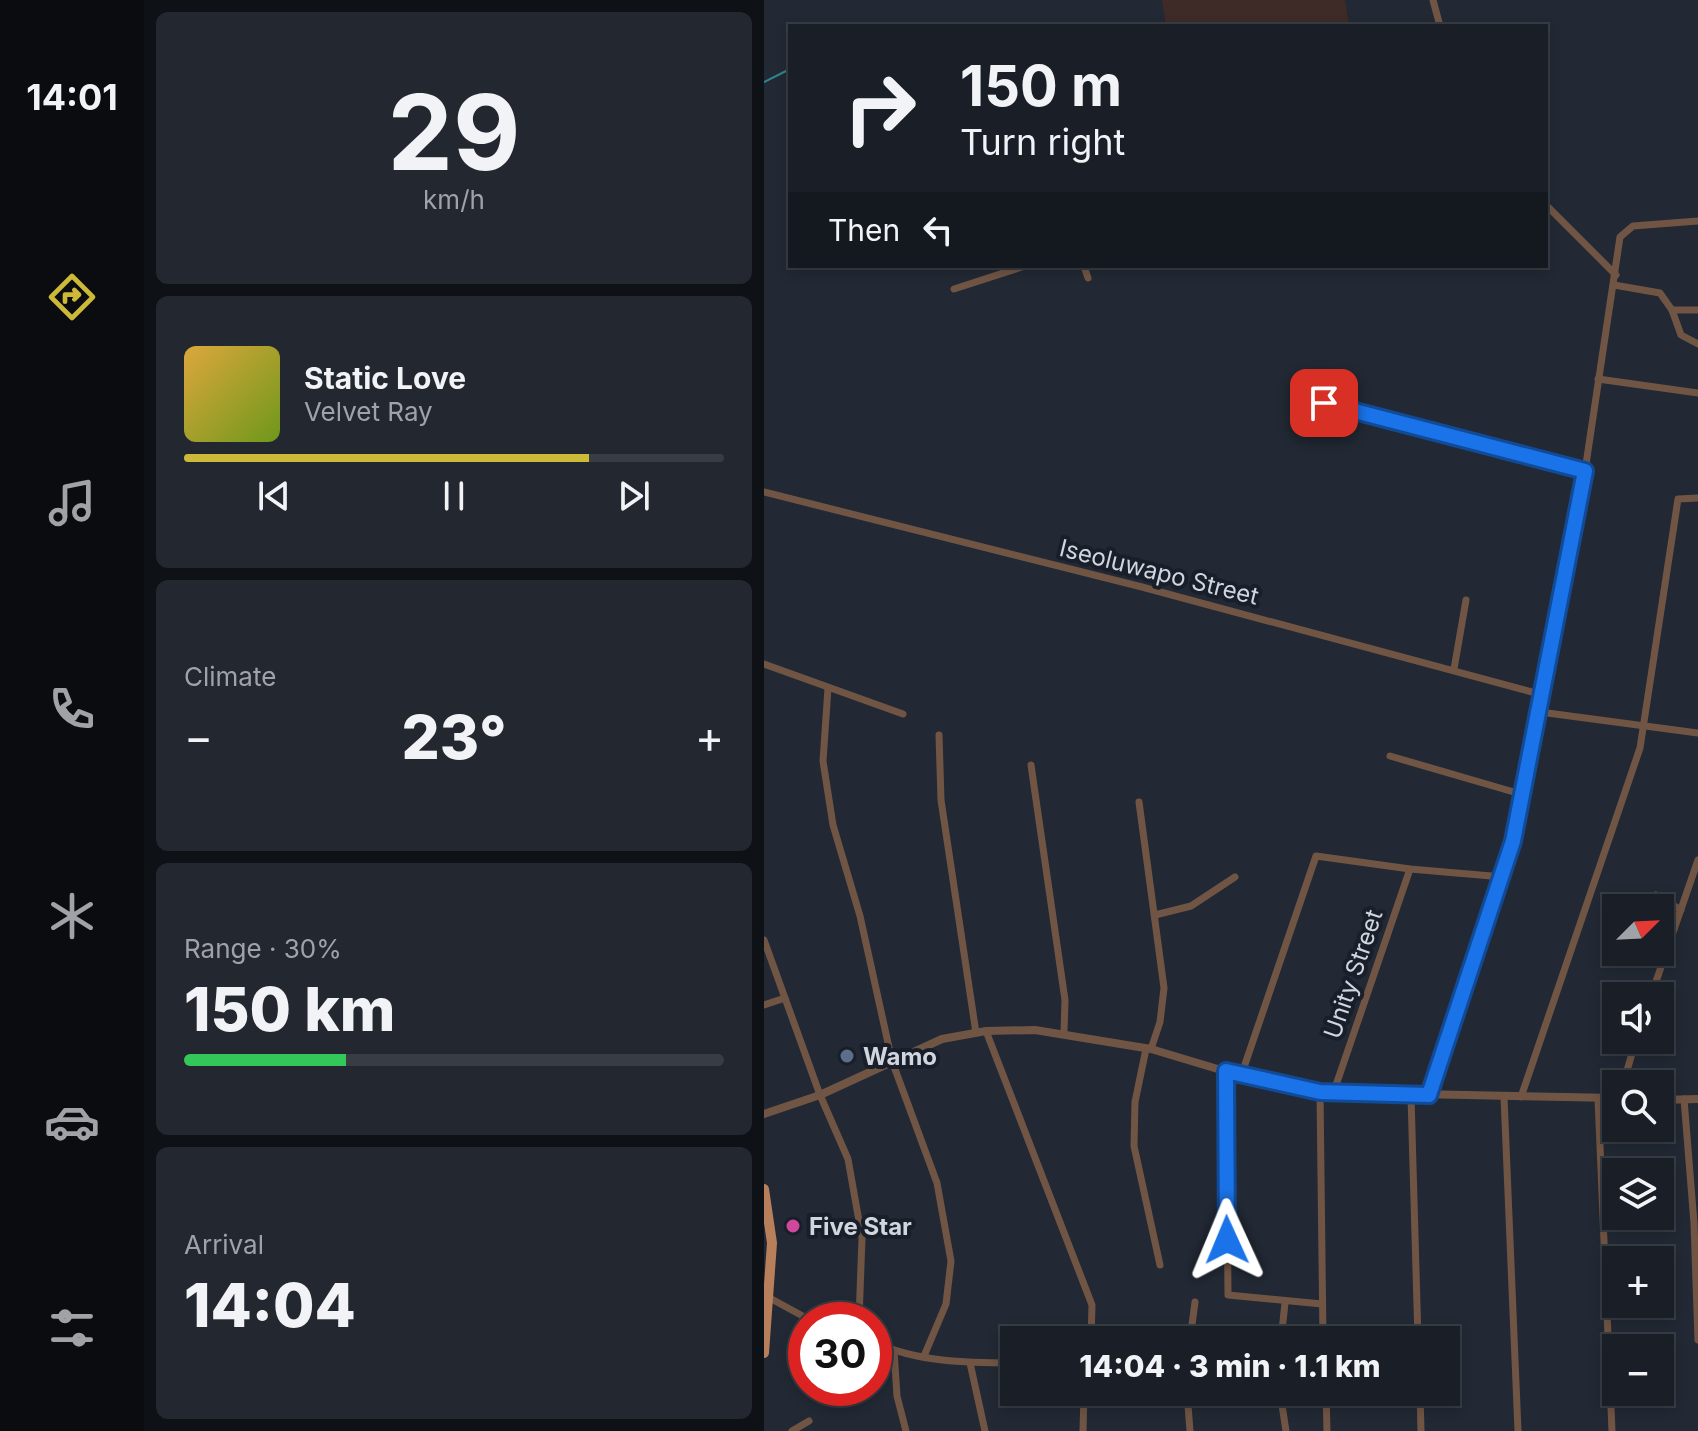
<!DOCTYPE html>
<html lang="en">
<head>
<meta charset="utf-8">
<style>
  body { margin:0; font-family:Inter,sans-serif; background:#23272f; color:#f1f3f6; height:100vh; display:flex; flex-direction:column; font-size:30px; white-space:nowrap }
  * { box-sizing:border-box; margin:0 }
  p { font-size:26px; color:#9fa2a7 }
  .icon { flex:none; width:44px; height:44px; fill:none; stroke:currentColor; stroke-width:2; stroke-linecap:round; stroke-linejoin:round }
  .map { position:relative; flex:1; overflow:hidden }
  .sheet { display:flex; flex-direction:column; gap:12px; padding:12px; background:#0e1115; width:620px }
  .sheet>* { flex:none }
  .hud { position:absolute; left:24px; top:24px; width:760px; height:244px; border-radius:0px; box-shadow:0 4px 12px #0003,0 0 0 2px #383d44; background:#1a1f27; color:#f1f3f6; overflow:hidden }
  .needle { width:52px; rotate:66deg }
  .tools { position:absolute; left:838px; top:894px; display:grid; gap:16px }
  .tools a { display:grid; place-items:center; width:72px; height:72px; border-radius:0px; background:#1a1f27; box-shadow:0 4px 12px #0003,0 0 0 2px #383d44; font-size:40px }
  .speed { position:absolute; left:24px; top:1302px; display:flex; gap:16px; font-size:40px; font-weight:700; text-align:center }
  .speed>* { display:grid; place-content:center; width:104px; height:104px; border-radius:50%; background:#1a1f27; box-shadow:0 4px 12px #0003,0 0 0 2px #383d44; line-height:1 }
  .speed .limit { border:12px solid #d22; background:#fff; color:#111 }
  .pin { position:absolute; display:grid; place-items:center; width:68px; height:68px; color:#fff; margin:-34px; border-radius:16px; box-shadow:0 4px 12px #0006 }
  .me { position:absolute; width:88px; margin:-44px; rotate:359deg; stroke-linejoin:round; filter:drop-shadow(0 0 6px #0008) }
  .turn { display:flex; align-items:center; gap:28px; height:168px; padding:0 40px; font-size:36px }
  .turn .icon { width:104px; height:104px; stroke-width:2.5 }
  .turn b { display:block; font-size:56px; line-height:68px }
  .then { display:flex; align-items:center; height:76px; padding:0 40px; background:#0003; gap:16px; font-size:30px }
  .big { font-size:60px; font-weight:800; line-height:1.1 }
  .sheet .widget { flex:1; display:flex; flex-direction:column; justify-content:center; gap:12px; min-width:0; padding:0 28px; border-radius:12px; background:#23272f }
  .sheet .dial { align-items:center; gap:0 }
  .dial b { font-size:104px; line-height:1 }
  .song { display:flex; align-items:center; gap:24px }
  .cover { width:96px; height:96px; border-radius:12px; background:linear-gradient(135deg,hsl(40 70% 55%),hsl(80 70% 35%)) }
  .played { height:8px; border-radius:4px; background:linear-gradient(90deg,#cdb938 75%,#383d44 75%) }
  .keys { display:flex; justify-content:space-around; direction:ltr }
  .heat { display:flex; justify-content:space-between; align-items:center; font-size:44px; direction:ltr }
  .charge { height:12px; border-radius:6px; background:linear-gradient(90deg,#34c759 30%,#383d44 0) }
  .trip { position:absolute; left:236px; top:1326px; width:460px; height:80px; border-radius:0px; background:#1a1f27; box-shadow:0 4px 12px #0003,0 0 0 2px #383d44; font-weight:800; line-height:80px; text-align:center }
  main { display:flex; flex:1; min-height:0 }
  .menu { display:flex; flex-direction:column; width:144px; justify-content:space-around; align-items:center; background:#0a0c10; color:#9fa2a7 }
  .menu .icon { width:56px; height:56px }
  .menu .active { color:#cdb938 }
  .menu b { font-size:36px; color:#f1f3f6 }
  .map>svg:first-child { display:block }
  .industrial { fill:#3e2b28 }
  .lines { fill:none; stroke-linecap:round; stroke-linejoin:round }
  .stream { stroke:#2f868d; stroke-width:2 }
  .minor { stroke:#715544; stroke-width:7 }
  .tertiary { stroke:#715544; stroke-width:8 }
  .primary { stroke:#b87f5b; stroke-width:10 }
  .route-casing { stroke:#114b97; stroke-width:20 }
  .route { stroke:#1a73e8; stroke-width:14 }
  .service-dot { fill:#5c6f8a; stroke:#191f2a; stroke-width:3 }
  .hotel-dot { fill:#d1479c; stroke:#191f2a; stroke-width:3 }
  .labels { text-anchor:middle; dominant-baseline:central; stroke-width:8; stroke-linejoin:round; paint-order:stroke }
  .street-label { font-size:24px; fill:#d1d6de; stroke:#191f2a }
  .poi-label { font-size:24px; font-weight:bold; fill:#d1d6de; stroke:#191f2a; text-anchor:start }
</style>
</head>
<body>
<main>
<nav class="menu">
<b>14:01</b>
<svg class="icon active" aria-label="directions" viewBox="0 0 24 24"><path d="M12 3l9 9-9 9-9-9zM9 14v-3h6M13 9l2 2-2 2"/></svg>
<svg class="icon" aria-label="music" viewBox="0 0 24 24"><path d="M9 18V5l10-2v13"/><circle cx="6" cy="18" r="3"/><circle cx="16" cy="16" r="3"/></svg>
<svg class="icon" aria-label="phone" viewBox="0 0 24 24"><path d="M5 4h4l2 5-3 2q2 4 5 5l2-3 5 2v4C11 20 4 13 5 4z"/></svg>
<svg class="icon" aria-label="climate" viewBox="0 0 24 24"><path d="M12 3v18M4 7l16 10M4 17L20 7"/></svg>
<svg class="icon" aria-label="car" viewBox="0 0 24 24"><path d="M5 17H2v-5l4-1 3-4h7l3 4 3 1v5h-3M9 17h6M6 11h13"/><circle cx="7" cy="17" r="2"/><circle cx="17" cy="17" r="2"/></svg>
<svg class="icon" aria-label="filters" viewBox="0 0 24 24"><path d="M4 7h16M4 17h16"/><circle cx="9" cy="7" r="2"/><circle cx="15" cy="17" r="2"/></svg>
</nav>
<section class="sheet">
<div class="widget dial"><b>29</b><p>km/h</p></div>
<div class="widget">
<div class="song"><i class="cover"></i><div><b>Static Love</b><p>Velvet Ray</p></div></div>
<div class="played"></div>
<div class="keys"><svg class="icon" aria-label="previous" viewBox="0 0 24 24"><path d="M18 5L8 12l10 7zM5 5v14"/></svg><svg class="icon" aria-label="pause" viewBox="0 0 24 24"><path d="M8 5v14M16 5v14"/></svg><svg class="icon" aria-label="next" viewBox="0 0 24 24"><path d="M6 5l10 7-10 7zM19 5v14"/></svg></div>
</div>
<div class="widget"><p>Climate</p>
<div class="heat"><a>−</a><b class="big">23°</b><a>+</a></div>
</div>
<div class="widget"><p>Range · 30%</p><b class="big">150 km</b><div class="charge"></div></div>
<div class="widget"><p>Arrival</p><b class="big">14:04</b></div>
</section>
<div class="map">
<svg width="934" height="1431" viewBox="0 0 934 1431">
  <rect width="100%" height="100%" fill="#222934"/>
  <!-- industrial -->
  <polygon class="industrial" points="398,0 581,0 585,26 402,26"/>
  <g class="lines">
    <!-- stream -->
    <polyline class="stream" points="0,82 26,69"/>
    <!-- minor -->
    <g class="minor">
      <polyline points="669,0 676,26"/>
      <polyline points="782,205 852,275"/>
      <polyline points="320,266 324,278"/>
      <polyline points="850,285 896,293 908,310 917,335 934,344"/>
      <polyline points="190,289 261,266"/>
      <polyline points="908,310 934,310"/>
      <polyline points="834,379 934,393"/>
      <polyline points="560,403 821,471"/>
      <polyline points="0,492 378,587 779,695"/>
      <polyline points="0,664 139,714"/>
      <polyline points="690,669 702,600"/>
      <polyline points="64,688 59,761 69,825 96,916 128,1061 173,1183 187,1261 182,1304 160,1356"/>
      <polyline points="776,712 934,733"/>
      <polyline points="175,735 177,800 212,1033"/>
      <polyline points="626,756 760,795"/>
      <polyline points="267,765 301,1000 300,1032"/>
      <polyline points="375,802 400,988 396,1022 387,1049"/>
      <polyline points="892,895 917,910"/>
      <polyline points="391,915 427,906 471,877"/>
      <polyline points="0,940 56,1095 84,1159 98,1238 95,1320"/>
      <polyline points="887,996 934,860"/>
      <polyline points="0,1005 21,998"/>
      <polyline points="222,1031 328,1305 327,1340"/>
      <polyline points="382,1049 371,1102 370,1146 396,1265"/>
      <polyline points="462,1071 464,1295 558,1304"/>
      <polyline points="477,1076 552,856 646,869 739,877"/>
      <polyline points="859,1084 872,1040"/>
      <polyline points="570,1091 646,869"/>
      <polyline points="556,1092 559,1340"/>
      <polyline points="665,1095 739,877 760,795 821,471 856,237 869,226 934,221"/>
      <polyline points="647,1096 654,1340"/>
      <polyline points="740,1097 754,1431"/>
      <polyline points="757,1097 876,748 914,499 934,498"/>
      <polyline points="834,1098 848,1431"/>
      <polyline points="920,1099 930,1223 934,1340"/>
      <polyline points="2,1296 46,1320"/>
      <polyline points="426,1340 431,1302"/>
      <polyline points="517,1340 521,1303"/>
      <path d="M110,1342C152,1362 204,1363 250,1363"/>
      <polyline points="130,1351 133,1396 142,1431"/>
      <polyline points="206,1363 221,1431"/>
      <polyline points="423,1392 426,1431"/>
      <polyline points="516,1392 522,1431"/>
      <polyline points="562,1392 563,1431"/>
      <polyline points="656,1392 657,1431"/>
      <polyline points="28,1431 45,1421"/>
      <polyline points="319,1431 320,1392"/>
    </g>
    <!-- tertiary -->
    <g class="tertiary">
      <polyline points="896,1100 934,1099"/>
      <polyline points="0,1114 56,1095 178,1039 222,1031 271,1030 387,1049 477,1076 556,1092 852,1098"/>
    </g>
    <!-- primary -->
    <polyline class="primary" points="0,1189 8,1243 0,1353"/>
  </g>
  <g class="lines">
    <defs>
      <polyline id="route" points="463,1240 462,1071 556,1092 665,1095 749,841 821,471 560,403"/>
    </defs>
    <!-- route casing -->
    <use href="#route" class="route-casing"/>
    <!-- route -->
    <use href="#route" class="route"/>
  </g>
  <!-- markers -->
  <circle class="service-dot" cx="83" cy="1056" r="8"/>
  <circle class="hotel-dot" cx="29" cy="1226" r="8"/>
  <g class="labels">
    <!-- street labels -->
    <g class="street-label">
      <text transform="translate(395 572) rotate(14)">Iseoluwapo Street</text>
      <text transform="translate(589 974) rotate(-71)">Unity Street</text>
    </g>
    <!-- poi labels -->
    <g class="poi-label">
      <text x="99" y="1056">Wamo</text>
      <text x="45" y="1226">Five Star</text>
    </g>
  </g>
</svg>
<div class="tools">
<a><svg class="needle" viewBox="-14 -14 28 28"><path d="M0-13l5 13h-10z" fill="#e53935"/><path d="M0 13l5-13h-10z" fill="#9fa2a7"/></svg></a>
<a><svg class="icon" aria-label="sound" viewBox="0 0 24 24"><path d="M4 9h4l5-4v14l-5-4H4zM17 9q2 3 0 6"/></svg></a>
<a><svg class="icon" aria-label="search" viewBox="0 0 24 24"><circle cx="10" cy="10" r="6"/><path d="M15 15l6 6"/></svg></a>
<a><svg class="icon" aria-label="layers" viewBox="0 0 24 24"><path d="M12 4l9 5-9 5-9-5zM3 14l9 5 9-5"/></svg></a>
<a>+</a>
<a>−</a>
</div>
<div class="speed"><div class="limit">30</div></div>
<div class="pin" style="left:560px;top:403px;background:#d93025"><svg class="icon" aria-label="arrive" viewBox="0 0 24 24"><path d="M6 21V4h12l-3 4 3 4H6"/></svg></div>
<svg class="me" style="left:463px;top:1240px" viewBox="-20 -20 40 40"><path d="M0-17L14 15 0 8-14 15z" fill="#1a73e8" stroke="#fff" stroke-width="4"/></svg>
<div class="trip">14:04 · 3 min · 1.1 km</div>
<div class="hud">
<div class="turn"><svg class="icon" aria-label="right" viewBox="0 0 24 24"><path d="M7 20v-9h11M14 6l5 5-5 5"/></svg><div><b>150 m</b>Turn right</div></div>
<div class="then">Then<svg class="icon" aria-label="left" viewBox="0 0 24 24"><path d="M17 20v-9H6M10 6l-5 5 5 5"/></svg></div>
</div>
</div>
</main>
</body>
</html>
